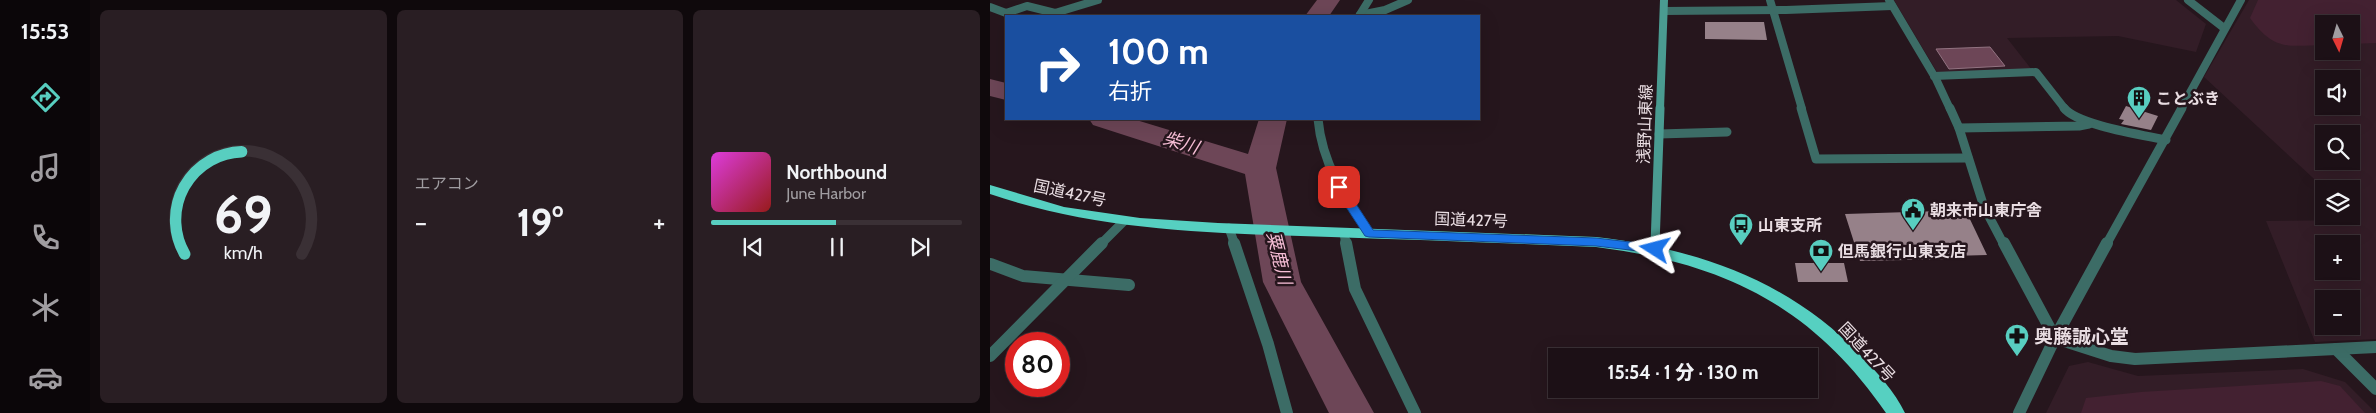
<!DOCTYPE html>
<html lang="ja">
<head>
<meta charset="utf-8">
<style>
  body { margin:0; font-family:Cabin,"Noto Sans JP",sans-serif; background:#291e23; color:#f1f3f6; height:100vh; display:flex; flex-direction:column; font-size:19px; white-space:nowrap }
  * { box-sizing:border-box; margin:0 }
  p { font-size:16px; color:#a09da1 }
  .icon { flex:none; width:28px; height:28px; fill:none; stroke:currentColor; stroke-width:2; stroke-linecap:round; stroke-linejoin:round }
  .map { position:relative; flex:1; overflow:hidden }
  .panel { display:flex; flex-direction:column; gap:10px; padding:10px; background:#0f090c; width:900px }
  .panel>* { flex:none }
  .guide { position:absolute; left:15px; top:15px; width:475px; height:105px; border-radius:0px; box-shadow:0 5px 20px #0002,0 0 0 1px #3a3035; background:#1a4fa0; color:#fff; overflow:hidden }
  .needle { width:32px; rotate:175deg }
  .buttons { position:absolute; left:1325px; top:15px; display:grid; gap:10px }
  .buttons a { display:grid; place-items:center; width:45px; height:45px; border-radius:0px; background:#1c1016; box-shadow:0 5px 20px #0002,0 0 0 1px #3a3035; font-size:25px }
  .speed { position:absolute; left:15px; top:332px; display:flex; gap:10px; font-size:25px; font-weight:700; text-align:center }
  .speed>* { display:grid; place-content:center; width:65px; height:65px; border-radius:50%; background:#1c1016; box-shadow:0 5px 20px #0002,0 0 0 1px #3a3035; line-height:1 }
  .speed .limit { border:8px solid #d22; background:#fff; color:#111 }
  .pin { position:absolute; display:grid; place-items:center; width:42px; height:42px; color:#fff; margin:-21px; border-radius:10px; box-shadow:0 2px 8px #0006 }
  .me { position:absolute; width:55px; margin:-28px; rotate:279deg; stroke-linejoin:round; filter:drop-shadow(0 0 4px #0008) }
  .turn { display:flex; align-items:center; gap:18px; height:105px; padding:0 20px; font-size:22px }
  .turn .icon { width:65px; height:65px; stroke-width:2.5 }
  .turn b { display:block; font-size:35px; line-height:42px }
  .big { font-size:38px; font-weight:800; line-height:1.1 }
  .panel .widget { flex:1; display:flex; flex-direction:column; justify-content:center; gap:8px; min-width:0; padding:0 18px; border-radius:8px; background:#291e23 }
  .panel .dial { align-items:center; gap:0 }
  .dial svg { height:130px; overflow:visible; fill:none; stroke:#3a3035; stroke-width:7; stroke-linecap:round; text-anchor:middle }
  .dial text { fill:#f1f3f6; stroke:none }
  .song { display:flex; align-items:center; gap:15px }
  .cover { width:60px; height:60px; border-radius:8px; background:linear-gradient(135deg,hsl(300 70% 55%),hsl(0 70% 35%)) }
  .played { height:5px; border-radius:2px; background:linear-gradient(90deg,#58cec0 50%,#3a3035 50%) }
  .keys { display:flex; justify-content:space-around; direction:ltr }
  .heat { display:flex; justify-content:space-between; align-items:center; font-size:28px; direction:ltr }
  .panel .tiles { flex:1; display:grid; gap:10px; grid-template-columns:repeat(3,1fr) }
  .trip { position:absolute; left:558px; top:348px; width:270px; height:50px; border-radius:0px; background:#1c1016; box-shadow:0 5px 20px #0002,0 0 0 1px #3a3035; font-weight:800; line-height:50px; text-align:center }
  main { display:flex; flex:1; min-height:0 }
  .tab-bar { display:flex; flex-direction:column; width:90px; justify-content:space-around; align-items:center; background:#0b0609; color:#a09da1 }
  .tab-bar .icon { width:35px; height:35px }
  .tab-bar .active { color:#58cec0 }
  .tab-bar b { font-size:22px; color:#f1f3f6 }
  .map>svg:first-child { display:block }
  .built { fill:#331d27; fill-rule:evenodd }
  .green { fill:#432131 }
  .water { fill:#6d4657; stroke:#927381 }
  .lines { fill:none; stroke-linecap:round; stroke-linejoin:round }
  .river { fill:#6d4657; fill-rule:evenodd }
  .building { fill:#968189 }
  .minor-far2 { stroke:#3c6c66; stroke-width:8 }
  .minor-far1 { stroke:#3c6c66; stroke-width:9 }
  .minor { stroke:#3c6c66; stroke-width:12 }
  .secondary-far2 { stroke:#4a9b91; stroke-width:8 }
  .secondary-far1 { stroke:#4a9b91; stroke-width:9 }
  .secondary { stroke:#4a9b91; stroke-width:12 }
  .trunk { fill:#56d0c1; fill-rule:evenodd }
  .route { fill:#1a73e8; stroke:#114b97 }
  .labels { text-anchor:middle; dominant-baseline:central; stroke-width:5; stroke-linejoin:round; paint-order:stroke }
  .poi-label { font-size:16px; font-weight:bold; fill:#e9dde2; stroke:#26161d; text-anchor:start }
  .street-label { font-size:16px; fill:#e9dde2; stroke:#26161d }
  .water-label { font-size:18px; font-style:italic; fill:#f7bed6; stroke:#26161d }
  .near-poi-label { font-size:19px; font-weight:bold; fill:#e9dde2; stroke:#26161d; text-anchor:start }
</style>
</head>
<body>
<main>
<nav class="tab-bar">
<b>15:53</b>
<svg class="icon active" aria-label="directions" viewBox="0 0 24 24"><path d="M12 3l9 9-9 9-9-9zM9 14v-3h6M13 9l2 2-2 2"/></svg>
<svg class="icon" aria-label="music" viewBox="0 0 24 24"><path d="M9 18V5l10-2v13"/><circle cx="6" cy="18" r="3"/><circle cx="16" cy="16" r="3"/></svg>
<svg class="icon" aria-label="phone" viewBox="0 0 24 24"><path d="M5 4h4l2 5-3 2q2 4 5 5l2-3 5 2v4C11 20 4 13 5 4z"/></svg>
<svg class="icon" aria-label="climate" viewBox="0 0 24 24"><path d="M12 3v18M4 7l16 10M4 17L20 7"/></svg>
<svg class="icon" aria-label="car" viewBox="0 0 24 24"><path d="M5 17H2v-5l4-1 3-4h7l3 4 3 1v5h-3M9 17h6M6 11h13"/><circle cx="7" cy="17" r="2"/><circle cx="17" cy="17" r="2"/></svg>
</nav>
<section class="panel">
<div class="tiles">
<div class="widget dial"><svg viewBox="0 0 100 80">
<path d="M14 69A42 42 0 1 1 86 69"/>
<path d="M14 69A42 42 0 0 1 49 6" stroke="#58cec0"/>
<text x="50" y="56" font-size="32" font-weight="700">69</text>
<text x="50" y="72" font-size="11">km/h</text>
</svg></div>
<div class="widget"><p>エアコン</p>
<div class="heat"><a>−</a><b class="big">19°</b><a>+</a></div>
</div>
<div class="widget">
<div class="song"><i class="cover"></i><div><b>Northbound</b><p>June Harbor</p></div></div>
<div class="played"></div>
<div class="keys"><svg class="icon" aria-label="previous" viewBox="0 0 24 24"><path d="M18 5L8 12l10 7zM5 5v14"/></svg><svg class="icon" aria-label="pause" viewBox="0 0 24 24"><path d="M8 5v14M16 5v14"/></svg><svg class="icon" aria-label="next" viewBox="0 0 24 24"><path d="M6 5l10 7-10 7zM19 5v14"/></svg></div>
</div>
</div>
</section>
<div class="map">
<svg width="1386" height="413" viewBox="0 0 1386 413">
  <rect width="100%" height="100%" fill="#26161d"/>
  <!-- built -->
  <g class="built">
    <polygon points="904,0 1186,0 1216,24 1206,52 1128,36 1017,38 1042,70 955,75 947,72"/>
    <path d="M1259,0H1386V339L1325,342L1276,221L1369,220L1361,213V189H1335L1214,77ZM1334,24H1361V51H1334ZM1334,79H1361V106H1334ZM1334,134H1361V161H1334ZM1334,244H1361V271H1334ZM1334,299H1361V326H1334Z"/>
    <polygon points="1098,362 1148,376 1313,369 1355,382 1386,413 1056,413 1079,366"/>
  </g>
  <!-- green -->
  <g class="green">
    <path d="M1268,0H1386V43L1361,44V24H1334V45C1297,46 1284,51 1260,18Z"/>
    <polygon points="1331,381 1350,386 1375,413 1091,413 1096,398 1151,392"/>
  </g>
  <!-- water -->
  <polygon class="water" points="1000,47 1015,66 959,69 946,49"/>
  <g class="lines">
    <!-- river -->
    <g class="river">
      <polygon points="327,0 350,0 339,16 315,16"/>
      <polygon points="0,79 16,83 16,100 0,96"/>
      <polygon points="99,119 143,119 258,154 269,119 297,119 286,168 311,282 384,413 339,413 273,282 255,174 103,125"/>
    </g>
  </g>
  <!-- building -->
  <g class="building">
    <polygon points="715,22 774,22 777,40 715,39"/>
    <polygon points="1136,106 1168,116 1161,130 1131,124 1134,120 1129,119"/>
    <polygon points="951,211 952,214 977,213 997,255 962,256 963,259 870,261 855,214"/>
    <polygon points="805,263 854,263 858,282 808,282"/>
  </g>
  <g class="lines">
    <!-- minor-far2 -->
    <g class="minor-far2">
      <polyline points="780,0 812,109"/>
      <polyline points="899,0 946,79 960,109"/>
      <polyline points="1198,0 1234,28"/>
      <polyline points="0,7 16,13 37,6 65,13 108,0"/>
      <polyline points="674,11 796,10 902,6"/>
      <polyline points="370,15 395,10 418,0"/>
      <polyline points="369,16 379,0"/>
      <polyline points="944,76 1046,72 1075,109"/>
      <polyline points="1191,109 1251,0"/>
    </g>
    <!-- minor-far1 -->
    <g class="minor-far1">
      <polyline points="811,108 826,159 978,158"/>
      <polyline points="960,108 969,128 994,207 1014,245"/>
      <path d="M1074,108C1087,125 1153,135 1176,140"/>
      <path d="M328,119C332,163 354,197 379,233"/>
      <polyline points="969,128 1089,126 1099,124"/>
      <polyline points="669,134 737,132"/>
      <polyline points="239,228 245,245"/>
      <polyline points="354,233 356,245"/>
      <polyline points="110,245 134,221"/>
      <polyline points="1116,245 1192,108"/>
    </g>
    <!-- minor -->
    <g class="minor">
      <polyline points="244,243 278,344 297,413"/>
      <polyline points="356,243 365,289 425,413"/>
      <polyline points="1014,243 1065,338 1121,356 1145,359 1386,347"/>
      <polyline points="1,264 33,276 139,285"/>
      <polyline points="1346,349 1386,389"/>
      <polyline points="0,356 112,243"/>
      <polyline points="1029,413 1065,338 1117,243"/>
    </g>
    <!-- secondary-far2 -->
    <polyline class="secondary-far2" points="670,109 674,0"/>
    <!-- secondary-far1 -->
    <polyline class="secondary-far1" points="665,245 670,108"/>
    <!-- secondary -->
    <polyline class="secondary" points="665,249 665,243"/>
    <!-- trunk -->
    <path class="trunk" d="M0,185L74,207L150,218L228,223L606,237C707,249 799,280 871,356C887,372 905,392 915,413H896C822,306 734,263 606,247C518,243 429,240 341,237C225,233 110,232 0,194Z"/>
  </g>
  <!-- route -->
  <polygon class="route" points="349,183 353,184 383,230 606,238 665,245 671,249 665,253 606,246 379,237 375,236 343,187"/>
  <!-- icons -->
  <defs>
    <symbol id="building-pin" viewBox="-11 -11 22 30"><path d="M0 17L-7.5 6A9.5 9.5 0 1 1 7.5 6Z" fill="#58cec0" stroke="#26161d"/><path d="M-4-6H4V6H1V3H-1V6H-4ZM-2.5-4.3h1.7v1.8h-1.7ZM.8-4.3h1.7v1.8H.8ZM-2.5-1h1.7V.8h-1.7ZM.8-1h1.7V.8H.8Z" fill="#111"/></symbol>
    <symbol id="civic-pin" viewBox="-11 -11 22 30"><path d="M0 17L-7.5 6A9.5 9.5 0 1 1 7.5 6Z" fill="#58cec0" stroke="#26161d"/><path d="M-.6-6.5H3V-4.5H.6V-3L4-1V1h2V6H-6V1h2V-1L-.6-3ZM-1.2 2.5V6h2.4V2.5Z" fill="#111"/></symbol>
    <symbol id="bus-pin" viewBox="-11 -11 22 30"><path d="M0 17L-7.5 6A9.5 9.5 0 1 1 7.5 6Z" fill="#58cec0" stroke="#26161d"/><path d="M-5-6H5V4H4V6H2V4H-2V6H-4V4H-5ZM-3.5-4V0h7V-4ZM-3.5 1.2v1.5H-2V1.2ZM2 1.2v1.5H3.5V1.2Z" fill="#111"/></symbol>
    <symbol id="bank-pin" viewBox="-11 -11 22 30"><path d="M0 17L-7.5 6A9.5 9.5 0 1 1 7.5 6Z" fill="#58cec0" stroke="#26161d"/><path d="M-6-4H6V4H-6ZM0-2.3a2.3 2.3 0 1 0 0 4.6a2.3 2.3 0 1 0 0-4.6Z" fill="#111"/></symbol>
    <symbol id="pharmacy-pin" viewBox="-11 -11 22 30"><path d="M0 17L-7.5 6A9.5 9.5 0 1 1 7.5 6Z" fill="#58cec0" stroke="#26161d"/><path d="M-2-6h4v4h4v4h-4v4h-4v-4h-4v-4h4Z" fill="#111"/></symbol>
  </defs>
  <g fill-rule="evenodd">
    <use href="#building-pin" x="1135" y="84" width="28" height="38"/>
    <use href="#civic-pin" x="909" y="196" width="28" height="38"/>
    <use href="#bus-pin" x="737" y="211" width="28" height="38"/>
    <use href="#bank-pin" x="817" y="237" width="28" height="38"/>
    <use href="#pharmacy-pin" x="1013" y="322" width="28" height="38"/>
  </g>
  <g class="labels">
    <!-- poi labels -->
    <g class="poi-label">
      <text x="1166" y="98">ことぶき</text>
      <text x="940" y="210">朝来市山東庁舎</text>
      <text x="768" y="225">山東支所</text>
      <text x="848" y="251">但馬銀行山東支店</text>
    </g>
    <!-- street labels -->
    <g class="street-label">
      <text transform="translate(655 124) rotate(-88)">浅野山東線</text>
      <text transform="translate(80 193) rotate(12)">国道427号</text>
      <text transform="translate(481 220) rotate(2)">国道427号</text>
      <text transform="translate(877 352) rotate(47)">国道427号</text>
    </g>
    <!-- water labels -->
    <g class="water-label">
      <text transform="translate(191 143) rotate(17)">柴川</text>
      <text transform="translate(289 258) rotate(76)">粟鹿川</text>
    </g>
    <!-- near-poi labels -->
    <g class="near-poi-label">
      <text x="1044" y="336">奥藤誠心堂</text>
    </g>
  </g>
</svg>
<div class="buttons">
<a><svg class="needle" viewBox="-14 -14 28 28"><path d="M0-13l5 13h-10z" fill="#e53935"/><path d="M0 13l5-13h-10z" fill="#a09da1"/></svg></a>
<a><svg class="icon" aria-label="sound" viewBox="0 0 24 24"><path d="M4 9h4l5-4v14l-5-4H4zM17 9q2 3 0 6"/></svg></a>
<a><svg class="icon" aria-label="search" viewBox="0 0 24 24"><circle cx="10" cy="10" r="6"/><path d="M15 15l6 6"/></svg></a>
<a><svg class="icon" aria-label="layers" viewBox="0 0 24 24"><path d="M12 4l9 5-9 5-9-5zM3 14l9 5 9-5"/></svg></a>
<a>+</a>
<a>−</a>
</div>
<div class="speed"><div class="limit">80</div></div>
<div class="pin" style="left:349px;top:187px;background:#d93025"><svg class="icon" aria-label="arrive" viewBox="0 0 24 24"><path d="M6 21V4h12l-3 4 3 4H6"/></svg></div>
<svg class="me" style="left:665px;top:249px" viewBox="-20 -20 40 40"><path d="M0-17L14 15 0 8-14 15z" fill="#1a73e8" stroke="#fff" stroke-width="4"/></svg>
<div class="trip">15:54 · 1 分 · 130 m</div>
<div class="guide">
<div class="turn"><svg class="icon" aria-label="right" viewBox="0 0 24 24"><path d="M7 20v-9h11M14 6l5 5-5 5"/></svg><div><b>100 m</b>右折</div></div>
</div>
</div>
</main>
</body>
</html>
